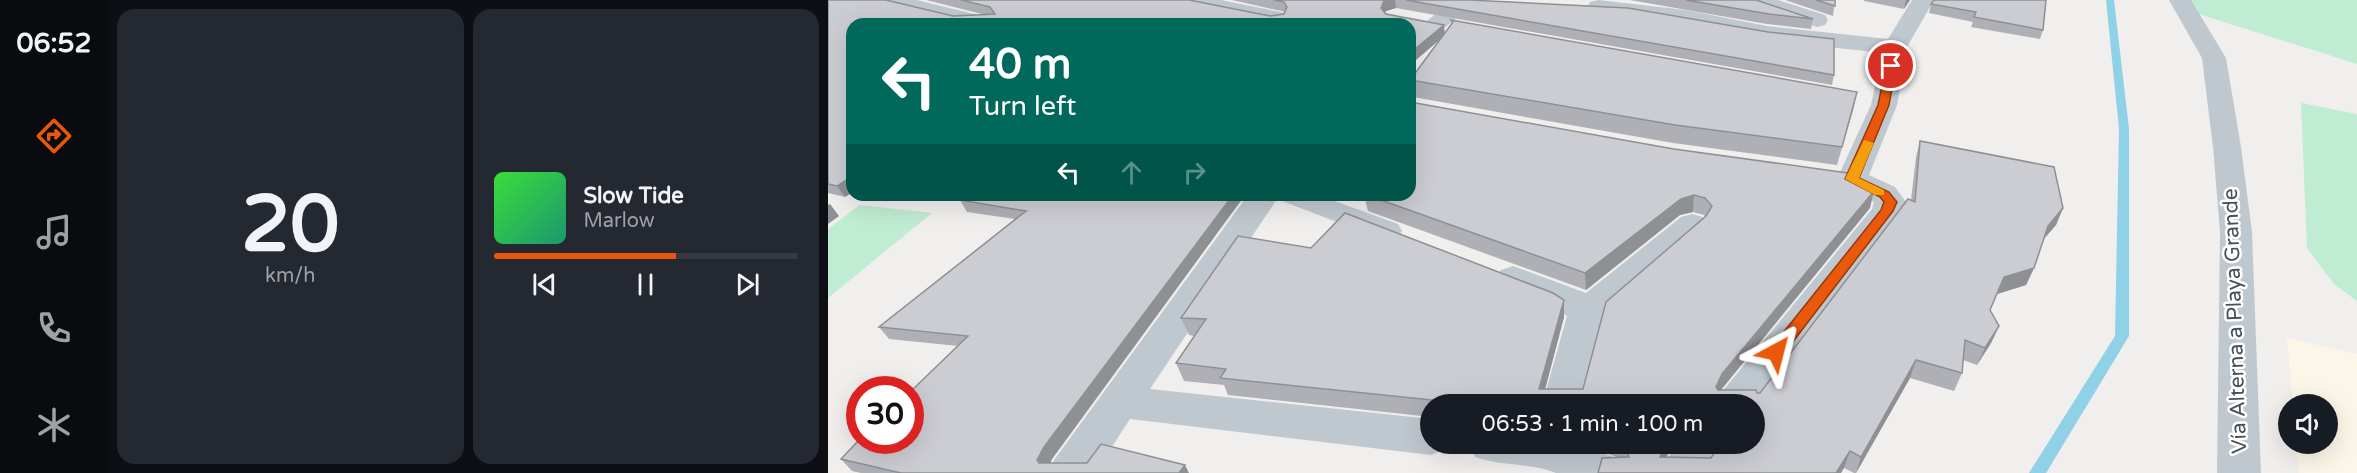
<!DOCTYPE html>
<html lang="en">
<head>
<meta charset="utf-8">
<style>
  body { margin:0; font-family:"Varela Round",sans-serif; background:#242831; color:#f1f3f6; height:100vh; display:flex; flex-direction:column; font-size:22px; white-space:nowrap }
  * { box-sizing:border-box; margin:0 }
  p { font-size:20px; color:#9ea1a6 }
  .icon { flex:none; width:33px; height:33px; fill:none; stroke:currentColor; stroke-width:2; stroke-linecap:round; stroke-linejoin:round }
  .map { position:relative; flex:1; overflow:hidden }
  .drawer { display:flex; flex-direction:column; gap:9px; padding:9px; background:#0d0f14; width:720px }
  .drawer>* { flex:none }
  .hud { position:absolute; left:18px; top:18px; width:570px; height:183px; border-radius:18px; box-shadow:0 6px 24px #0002; background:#00695c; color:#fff; overflow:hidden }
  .fabs { position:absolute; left:1450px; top:394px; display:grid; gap:12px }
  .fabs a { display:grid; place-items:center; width:60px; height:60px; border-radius:50%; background:#171b24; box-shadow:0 6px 24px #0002; font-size:30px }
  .speed { position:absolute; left:18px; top:376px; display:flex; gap:12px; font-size:30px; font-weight:700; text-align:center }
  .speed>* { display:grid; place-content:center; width:78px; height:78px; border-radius:50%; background:#171b24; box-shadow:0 6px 24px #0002; line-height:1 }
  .speed .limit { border:9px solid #d22; background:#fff; color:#111 }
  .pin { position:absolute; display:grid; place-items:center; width:51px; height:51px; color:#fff; margin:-26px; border:3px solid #fff; border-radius:50%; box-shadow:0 2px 6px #0007 }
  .me { position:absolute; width:66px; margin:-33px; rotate:38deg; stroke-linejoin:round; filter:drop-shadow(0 0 4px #0008) }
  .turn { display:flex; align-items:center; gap:21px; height:126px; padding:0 24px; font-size:27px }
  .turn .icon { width:78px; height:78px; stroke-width:2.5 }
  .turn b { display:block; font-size:42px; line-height:51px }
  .lanes { display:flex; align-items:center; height:57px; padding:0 24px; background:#0003; justify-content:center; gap:30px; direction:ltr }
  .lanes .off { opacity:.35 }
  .drawer .widget { flex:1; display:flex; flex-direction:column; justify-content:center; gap:9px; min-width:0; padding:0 21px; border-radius:18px; background:#242831 }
  .drawer .dial { align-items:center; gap:0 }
  .dial b { font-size:78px; line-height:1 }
  .song { display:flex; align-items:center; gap:18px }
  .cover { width:72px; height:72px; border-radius:9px; background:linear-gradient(135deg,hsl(120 70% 55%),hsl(160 70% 35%)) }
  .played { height:6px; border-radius:3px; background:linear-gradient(90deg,#ea580c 60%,#363941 60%) }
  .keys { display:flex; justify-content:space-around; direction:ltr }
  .drawer .tiles { flex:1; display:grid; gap:9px; grid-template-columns:repeat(2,1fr) }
  .trip { position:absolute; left:592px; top:394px; width:345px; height:60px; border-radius:30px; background:#171b24; box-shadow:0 6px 24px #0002; font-weight:600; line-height:60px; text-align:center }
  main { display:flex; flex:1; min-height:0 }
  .dock { display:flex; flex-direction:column; width:108px; justify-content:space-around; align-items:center; background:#090b0e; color:#9ea1a6 }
  .dock .icon { width:42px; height:42px }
  .dock .active { color:#ea580c }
  .dock b { font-size:27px; color:#f1f3f6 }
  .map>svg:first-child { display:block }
  .commercial { fill:#fbf6e8 }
  .green { fill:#bfecd2 }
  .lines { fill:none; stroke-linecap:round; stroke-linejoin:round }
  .stream { fill:#8fd1e6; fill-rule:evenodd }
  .minor { fill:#c0c8cf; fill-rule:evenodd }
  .wall { fill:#afb0b5 }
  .shaded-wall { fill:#8f9094 }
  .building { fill:#cccdd3; stroke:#8f9094; stroke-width:1.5 }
  .route { fill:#ea580c; stroke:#983908; stroke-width:1.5 }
  .slow { fill:#f59e0b }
  .labels { text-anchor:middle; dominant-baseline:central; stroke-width:5; stroke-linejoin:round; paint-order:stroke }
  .street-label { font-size:21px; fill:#48515a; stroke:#fff }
</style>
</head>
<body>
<main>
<nav class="dock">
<b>06:52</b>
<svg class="icon active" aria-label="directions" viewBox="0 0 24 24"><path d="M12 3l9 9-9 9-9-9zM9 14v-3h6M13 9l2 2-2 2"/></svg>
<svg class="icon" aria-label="music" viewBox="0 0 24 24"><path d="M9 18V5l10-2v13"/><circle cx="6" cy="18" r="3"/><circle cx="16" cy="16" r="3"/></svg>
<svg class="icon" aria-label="phone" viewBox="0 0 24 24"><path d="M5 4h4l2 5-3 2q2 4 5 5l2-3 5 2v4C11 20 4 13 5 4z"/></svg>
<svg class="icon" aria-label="climate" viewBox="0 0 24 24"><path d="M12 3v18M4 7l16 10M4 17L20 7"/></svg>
</nav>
<section class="drawer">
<div class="tiles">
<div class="widget dial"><b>20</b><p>km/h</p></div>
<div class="widget">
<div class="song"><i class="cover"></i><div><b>Slow Tide</b><p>Marlow</p></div></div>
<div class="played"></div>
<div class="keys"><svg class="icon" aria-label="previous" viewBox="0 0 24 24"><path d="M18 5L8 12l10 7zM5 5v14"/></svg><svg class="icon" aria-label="pause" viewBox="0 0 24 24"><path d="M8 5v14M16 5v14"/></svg><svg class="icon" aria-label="next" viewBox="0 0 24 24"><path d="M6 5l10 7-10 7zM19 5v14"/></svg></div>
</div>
</div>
</section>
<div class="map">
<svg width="1529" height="473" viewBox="0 0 1529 473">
  <rect width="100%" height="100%" fill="#f1eeee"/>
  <!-- commercial -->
  <polygon class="commercial" points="1459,338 1529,354 1529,473 1471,473 1468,444 1500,444 1500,405 1465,405"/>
  <!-- green -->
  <g class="green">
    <polygon points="1353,0 1529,0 1529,64 1358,10"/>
    <polygon points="1473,103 1529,114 1529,301 1506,284 1479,248"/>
    <polygon points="32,205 104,213 0,298 0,229"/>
  </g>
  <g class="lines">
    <!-- stream -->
    <polygon class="stream" points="1278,0 1286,0 1301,129 1301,336 1218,473 1201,473 1287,336 1291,129"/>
    <!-- minor -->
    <g class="minor">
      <polygon points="51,0 89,0 166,19 170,24 131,24 54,5"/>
      <polygon points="349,0 393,0 457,13 460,18 457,23 445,24 352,5"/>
      <polygon points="625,0 649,1 614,30 598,30 594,25"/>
      <polygon points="770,0 858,10 939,26 1060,39 1084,0 1106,0 1079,47 1069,105 1041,175 1067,187 1078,202 1075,211 927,409 927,405 887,405 893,393 1044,209 1046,202 1013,185 1009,179 1043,105 1054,53 939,40 858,24 762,12 759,7 762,2"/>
      <polygon points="917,0 950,0 997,15 1000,20 997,25 989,27 920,5"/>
      <polygon points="1341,0 1363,0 1398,58 1413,147 1424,232 1433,473 1389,473 1392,232 1385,147 1374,58"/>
      <polygon points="420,195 490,195 570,224 574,231 570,238 558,241 449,199 322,389 603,419 603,444 621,444 618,449 603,455 302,419 267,473 220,473 226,460"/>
      <path d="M864,214L875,217L880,224L875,231L776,318L754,405H714L739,316C720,303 679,296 668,278L673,270L685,266L758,293L853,217Z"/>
      <path d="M641,444H751L793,460L799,473H728C703,463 673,466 647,457Z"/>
      <polygon points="851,444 898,444 880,473 832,473 838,460"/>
    </g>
  </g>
  <!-- wall -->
  <g class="wall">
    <polygon points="0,0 125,16 158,15 98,0 361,0 442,16 456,14 458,12 404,0 641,0 1006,75 1004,85 568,8 558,11 557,13 558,14 617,34 624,25 623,20 1029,92 1009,165 845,143 585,97 582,80 615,37 582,65 582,24 24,24 17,197 0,193"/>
    <polygon points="802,0 928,0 985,19 983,29 939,24"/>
    <polygon points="957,0 1007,0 1005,16"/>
    <polygon points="1036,0 1082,0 1076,9 1036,1"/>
    <polygon points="1106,0 1215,30 1212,39 1143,27 1145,22 1101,13 1103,4"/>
    <polygon points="582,102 1042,208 893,390 932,393 1083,200 1088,157 1092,141 1235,208 1228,225 1216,239 1206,268 1198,285 1169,294 1162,310 1171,326 1163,343 1149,365 1135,360 1134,373 1126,391 1082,378 1028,473 1026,473 1016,468 791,458 755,444 849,444 837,458 883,458 927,405 603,405 603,417 400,395 396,385 356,381 348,363 366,336 361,335 353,318 736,317 717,389 755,389 877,217 876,215 865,212 852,215 758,290 540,211 536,195 582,195"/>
    <polygon points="139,195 417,195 224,459 222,463 361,473 33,473 24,471 13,459 130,346 61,339 51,327 187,219 139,212 132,200"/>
  </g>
  <!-- shaded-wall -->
  <g class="shaded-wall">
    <polygon points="560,0 567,0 568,8 558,11 555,18 553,8 556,1"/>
    <polygon points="1078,0 1082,0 1076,9"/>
    <polygon points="616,25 617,35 582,65 582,53"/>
    <polygon points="1029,92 1025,110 1009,165 1014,147"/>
    <polygon points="24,176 24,193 17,197 9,186"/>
    <polygon points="1046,191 1042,208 891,392 888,387 894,374"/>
    <polygon points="405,195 417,195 224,459 218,472 209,460 216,447"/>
    <polygon points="866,195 865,212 852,215 758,290 757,273 853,199"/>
    <polygon points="2,204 11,216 0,224 0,205"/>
    <polygon points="1235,208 1228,225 1212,243 1220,226"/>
    <polygon points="1206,268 1198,285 1169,294 1176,277"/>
    <polygon points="736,300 736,317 713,405 711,389"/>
    <polygon points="1171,326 1163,343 1149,365 1157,348"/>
    <polygon points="1088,360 1082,378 1028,473 1033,457"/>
    <polygon points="837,444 849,444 836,459 832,457"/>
    <polygon points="1022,451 1016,468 1013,473 1008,473"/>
    <polygon points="357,465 361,473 351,473"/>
  </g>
  <!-- building -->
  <g class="building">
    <polygon points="0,0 58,0 125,16 167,14 162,7 133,0 361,0 442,16 456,14 459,7 456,2 446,0 560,0 556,1 553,8 558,14 616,25 582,53 582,24 24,24 24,176 9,186 0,184"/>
    <polygon points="578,0 641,0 800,8 940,32 1006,39 1006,75"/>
    <polygon points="858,0 928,0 985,19 941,14"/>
    <polygon points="988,0 1007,0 1007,6"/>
    <polygon points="1106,0 1218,0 1215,30 1146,17 1148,12 1103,4"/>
    <polygon points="623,20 1029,92 1014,147 847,125 582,80 625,22"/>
    <polygon points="582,102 846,149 1020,173 1047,186 1046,191 894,374 888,387 890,390 928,390 929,393 932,393 1080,199 1087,202 1092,141 1226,167 1235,208 1220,226 1206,268 1176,277 1162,310 1171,326 1157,348 1137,340 1134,373 1088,360 1033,457 1022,451 1008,473 770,473 774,458 801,457 797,444 837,444 832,457 883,458 892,444 927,444 927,405 652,405 392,378 398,369 348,363 378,319 353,318 410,236 483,248 517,213 725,293 736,300 711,389 755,389 778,302 878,216 884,206 877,198 866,195 853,199 757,273 539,195 582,195"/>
    <polygon points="139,195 405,195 216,447 209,460 211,463 259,463 273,444 357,465 351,473 73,473 13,459 32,439 32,441 82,441 82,392 140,336 51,327 198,211 132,200"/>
  </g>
  <!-- route -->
  <polygon class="route" points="1063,63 1068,66 1061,105 1031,178 1061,192 1069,202 1065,211 954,356 943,356 941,352 943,348 1053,210 1056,202 1052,197 1017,179 1050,105 1058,66"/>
  <!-- slow -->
  <polygon class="slow" points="1036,140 1046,143 1031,178 1056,190 1056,195 1047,195 1017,179"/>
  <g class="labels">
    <!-- street labels -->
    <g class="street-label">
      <text transform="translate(1407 321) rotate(-92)">Vía Alterna a Playa Grande</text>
    </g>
  </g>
</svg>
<div class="fabs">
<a><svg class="icon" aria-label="sound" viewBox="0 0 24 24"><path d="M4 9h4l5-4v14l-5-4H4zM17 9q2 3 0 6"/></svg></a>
</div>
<div class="speed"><div class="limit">30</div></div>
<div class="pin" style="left:1063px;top:66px;background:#d93025"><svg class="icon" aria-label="arrive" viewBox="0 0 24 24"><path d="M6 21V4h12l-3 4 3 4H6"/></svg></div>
<svg class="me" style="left:948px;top:352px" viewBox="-20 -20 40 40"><path d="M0-17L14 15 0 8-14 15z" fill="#ea580c" stroke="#fff" stroke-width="4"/></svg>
<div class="trip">06:53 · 1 min · 100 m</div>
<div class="hud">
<div class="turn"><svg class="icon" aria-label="left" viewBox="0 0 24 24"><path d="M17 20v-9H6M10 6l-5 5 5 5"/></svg><div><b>40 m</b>Turn left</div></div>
<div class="lanes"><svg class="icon" aria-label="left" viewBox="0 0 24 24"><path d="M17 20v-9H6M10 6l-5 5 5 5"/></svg><svg class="icon off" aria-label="ahead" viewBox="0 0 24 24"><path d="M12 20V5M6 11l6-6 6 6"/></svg><svg class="icon off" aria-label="right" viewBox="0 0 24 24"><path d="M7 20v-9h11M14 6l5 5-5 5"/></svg></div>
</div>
</div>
</main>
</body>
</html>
